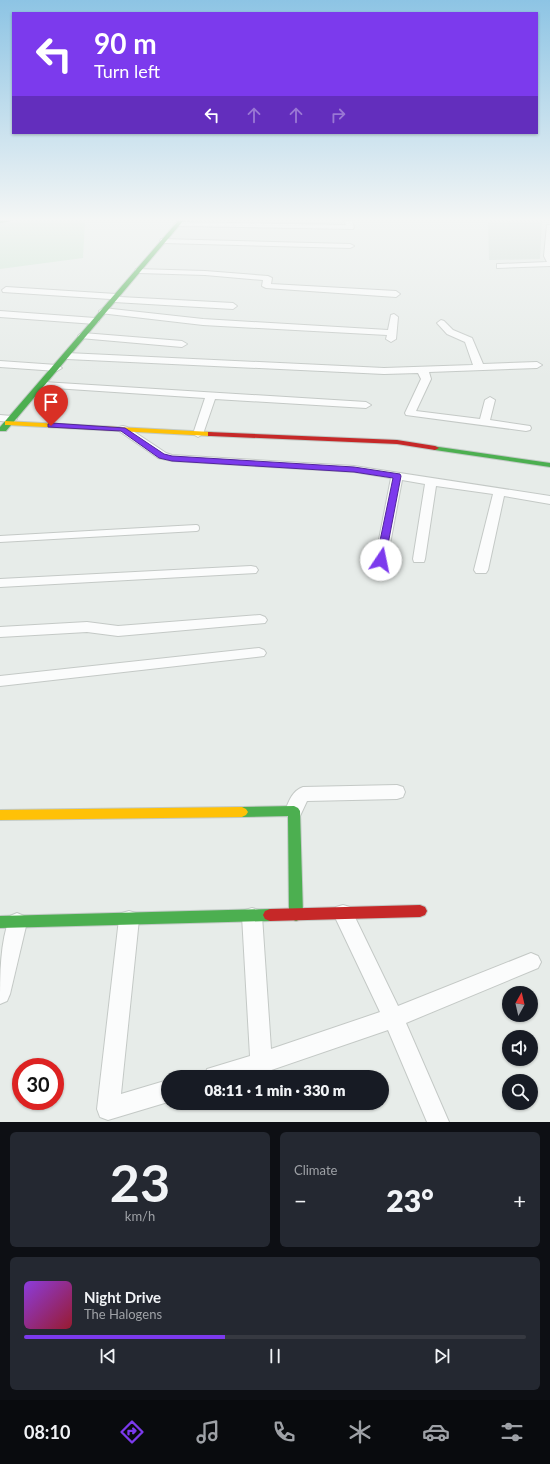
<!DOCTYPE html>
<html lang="en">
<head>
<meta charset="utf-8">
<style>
  body { margin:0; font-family:Lato,sans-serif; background:#242831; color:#f1f3f6; height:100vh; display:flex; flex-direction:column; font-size:15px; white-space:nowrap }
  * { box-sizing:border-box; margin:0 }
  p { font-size:13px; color:#9ea1a6 }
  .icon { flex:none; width:22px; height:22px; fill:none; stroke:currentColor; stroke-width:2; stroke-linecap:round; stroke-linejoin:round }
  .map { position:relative; height:1122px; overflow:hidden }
  .details { display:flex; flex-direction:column; gap:10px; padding:10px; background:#0d0f14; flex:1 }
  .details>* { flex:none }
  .banner { position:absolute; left:12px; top:12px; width:526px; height:122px; border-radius:0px; box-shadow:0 1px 3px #0004; background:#7c3aed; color:#fff; overflow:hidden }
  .needle { width:26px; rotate:8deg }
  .tools { position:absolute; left:502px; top:986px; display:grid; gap:8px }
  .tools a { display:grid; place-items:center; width:36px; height:36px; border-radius:50%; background:#171b24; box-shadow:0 1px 3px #0004; font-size:20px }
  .speed { position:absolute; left:12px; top:1058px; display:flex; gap:8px; font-size:20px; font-weight:700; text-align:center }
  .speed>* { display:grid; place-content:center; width:52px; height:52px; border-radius:50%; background:#171b24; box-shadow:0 1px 3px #0004; line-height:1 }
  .speed .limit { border:6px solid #d22; background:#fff; color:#111 }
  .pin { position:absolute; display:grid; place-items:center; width:34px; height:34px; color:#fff; margin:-41px -17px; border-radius:50% 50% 50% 0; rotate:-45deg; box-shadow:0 0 4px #0007 }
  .pin .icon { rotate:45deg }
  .me { position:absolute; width:44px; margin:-22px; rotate:11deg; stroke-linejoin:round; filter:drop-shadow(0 0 3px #0008) }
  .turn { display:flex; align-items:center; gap:14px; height:84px; padding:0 16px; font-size:18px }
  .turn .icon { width:52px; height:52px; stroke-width:2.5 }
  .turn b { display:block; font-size:28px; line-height:34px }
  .lanes { display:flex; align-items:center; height:38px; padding:0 16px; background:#0003; justify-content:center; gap:20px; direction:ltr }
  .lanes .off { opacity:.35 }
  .big { font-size:30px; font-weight:800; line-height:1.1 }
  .details .card { flex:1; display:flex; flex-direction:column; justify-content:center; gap:6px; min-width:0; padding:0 14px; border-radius:6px; background:#242831 }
  .details .dial { align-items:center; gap:0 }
  .dial b { font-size:52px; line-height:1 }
  .song { display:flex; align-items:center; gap:12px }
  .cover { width:48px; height:48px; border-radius:6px; background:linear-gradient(135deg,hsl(270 70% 55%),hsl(350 70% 35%)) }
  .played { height:4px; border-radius:2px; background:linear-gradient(90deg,#7c3aed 40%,#363941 40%) }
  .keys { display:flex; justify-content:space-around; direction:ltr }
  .heat { display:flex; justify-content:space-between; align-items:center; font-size:22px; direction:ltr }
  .details .tiles { flex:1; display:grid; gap:10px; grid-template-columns:1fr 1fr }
  .card:last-child { grid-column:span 2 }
  .trip { position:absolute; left:161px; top:1070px; width:228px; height:40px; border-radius:20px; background:#171b24; box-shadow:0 1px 3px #0004; font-weight:800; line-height:40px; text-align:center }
  .dock { display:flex; height:64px; justify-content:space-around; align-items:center; background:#090b0e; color:#9ea1a6 }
  .dock .icon { width:28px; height:28px }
  .dock .active { color:#7c3aed }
  .dock b { font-size:18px; color:#f1f3f6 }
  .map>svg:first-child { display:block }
  .built { fill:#d4dfd9 }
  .green { fill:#cfe6d4 }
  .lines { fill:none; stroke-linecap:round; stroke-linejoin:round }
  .lane-casing { stroke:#c4c9c6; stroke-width:8 }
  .street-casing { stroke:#c4c9c6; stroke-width:2 }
  .fast-casing { stroke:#c2cac6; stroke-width:2 }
  .slow-casing { stroke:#c2cac6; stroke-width:2 }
  .jam-casing { stroke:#c2cac6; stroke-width:2 }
  .lane { stroke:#fbfcfc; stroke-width:6 }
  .street { fill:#fbfcfc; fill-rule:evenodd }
  .fast { fill:#4caf50; fill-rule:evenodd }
  .slow { fill:#ffc107; fill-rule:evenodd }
  .jam { fill:#c62828; fill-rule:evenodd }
  .route { fill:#7c3aed; stroke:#51269a }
</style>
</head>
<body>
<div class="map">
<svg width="550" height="1122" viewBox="0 0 550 1122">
  <rect width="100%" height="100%" fill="#e7ece9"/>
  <!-- built -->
  <polygon class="built" points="488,221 542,221 540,259 489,260"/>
  <!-- green -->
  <polygon class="green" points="21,221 85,221 83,258 0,269 0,224"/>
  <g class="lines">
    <defs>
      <polyline id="lane" points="0,539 196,528"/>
      <g id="street">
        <polygon points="344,221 352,221 354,227 353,229 178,226 174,224 178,222 346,225"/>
        <polygon points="547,225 550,225 550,266 497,268 497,264 500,264 547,262 544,256"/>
        <polygon points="161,239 350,244 354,246 350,248 164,243 160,241"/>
        <polygon points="136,269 205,271 268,276 272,278 271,284 396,291 400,294 396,297 266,288 262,286 263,280 205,275 139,273 135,271"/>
        <polygon points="6,287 116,294 120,297 233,303 237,306 233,309 114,302 110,299 3,292 2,290"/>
        <polygon points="103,308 203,319 388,330 391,315 394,314 398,317 396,339 391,342 386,339 387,335 203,325 100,313 99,311"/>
        <polygon points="0,311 95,318 99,321 95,324 0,317"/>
        <polygon points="441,320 444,321 453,330 472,338 483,364 537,362 542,365 537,368 429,372 431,379 416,411 480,419 485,400 490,397 495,400 490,420 530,426 531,428 530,430 526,431 406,415 405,413 421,379 418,373 384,374 67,359 62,356 67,353 384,368 473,365 465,342 447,334 437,323"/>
        <polygon points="83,333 182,341 187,344 182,347 80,338 78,336 80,334"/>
        <polygon points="0,361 57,365 62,368 57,371 0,367"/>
        <polygon points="43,382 366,402 371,405 366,408 215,399 203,434 198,437 193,434 205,398 39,387 38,385 39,383"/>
        <polygon points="0,415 12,416 17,419 12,422 0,421"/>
        <polygon points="123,426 127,427 166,453 172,455 354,466 550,496 550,504 504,496 488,570 486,573 476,573 474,570 493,494 436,486 425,559 424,562 414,562 413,559 425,484 402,480 387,560 386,563 376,563 375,560 391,478 354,472 172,461 158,458 119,431 118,429 119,427"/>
        <polygon points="251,566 256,567 258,570 256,573 0,587 0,579"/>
        <polygon points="260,615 265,617 267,620 265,623 118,636 87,632 0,637 0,627 87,622 118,626"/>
        <polygon points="259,648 264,650 266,653 264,656 0,686 0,676"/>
        <path d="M397,785L403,787L405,792L403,797L397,799L307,801L300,816L294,818L288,816L285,811C289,801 292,791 303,787Z"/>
        <polygon points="343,905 350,907 398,1006 531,953 538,956 541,962 538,968 406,1023 449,1122 427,1122 388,1030 251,1077 204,1077 207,1069 250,1056 242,916 245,910 252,908 259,910 262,916 271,1049 380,1012 333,913 336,907"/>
        <polygon points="129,911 136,913 139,919 121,1094 168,1080 168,1102 108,1120 100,1117 97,1109 119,919 122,913"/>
        <path d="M17,913L24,916L27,922L10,994L7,1001L0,1004C0,974 0,943 10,916Z"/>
      </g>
      <g id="fast">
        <polygon points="0,221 10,221 0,223"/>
        <polygon points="178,221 183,221 6,431 0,431 0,427"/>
        <polygon points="432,446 550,463 550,467 435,450 431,448"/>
        <polygon points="294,806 298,808 300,811 303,915 301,919 296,921 291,919 289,915 288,816 242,817 238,815 236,812 238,809 242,807"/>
        <polygon points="270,909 275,911 277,915 275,919 270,921 0,928 0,916"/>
      </g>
      <g id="slow">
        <polygon points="5,421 211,432 215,434 211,436 8,425 5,425"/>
        <polygon points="242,807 246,809 248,812 246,815 242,817 0,820 0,810"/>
      </g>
      <g id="jam">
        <polygon points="208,432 397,440 435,446 439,448 435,450 397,444 211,436 208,436"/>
        <polygon points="420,905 425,907 427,911 425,915 420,917 270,921 265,919 263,915 265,911 270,909"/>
      </g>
    </defs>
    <!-- lane casing -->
    <use href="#lane" class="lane-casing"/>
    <!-- street casing -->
    <use href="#street" class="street-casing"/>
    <!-- fast casing -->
    <use href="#fast" class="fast-casing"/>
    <!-- slow casing -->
    <use href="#slow" class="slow-casing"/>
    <!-- jam casing -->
    <use href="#jam" class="jam-casing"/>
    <!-- lane -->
    <use href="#lane" class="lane"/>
    <!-- street -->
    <use href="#street" class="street"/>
    <!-- fast -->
    <use href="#fast" class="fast"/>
    <!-- slow -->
    <use href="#slow" class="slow"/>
    <!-- jam -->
    <use href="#jam" class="jam"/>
  </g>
  <!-- sky -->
  <linearGradient id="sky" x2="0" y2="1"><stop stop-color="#8dc4e4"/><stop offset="0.58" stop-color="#f4f6f5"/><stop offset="1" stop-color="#f4f6f5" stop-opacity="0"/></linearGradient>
  <rect width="550" height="378" fill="url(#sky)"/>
  <!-- route -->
  <polygon class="route" points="51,423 125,428 164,454 172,456 354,467 400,474 401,476 385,560 381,562 376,560 393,478 354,472 172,461 159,458 121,431 48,427 48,424"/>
</svg>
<div class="tools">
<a><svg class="needle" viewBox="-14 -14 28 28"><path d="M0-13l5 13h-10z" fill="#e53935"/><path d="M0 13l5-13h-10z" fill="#9ea1a6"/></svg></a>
<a><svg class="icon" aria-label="sound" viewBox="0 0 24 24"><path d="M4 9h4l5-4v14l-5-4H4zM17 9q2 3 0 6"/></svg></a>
<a><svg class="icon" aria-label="search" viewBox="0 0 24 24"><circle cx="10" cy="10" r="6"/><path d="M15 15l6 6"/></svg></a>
</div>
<div class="speed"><div class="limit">30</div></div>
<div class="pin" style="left:51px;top:426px;background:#d93025"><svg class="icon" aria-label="arrive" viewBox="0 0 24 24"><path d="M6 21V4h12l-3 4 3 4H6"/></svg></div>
<svg class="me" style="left:381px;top:560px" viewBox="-20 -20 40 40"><circle r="19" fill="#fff"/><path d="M0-13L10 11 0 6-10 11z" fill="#7c3aed"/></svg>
<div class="trip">08:11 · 1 min · 330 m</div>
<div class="banner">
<div class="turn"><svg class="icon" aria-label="left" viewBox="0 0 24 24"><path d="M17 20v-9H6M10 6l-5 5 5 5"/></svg><div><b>90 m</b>Turn left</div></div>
<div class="lanes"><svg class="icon" aria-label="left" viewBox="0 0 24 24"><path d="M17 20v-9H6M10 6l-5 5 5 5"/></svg><svg class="icon off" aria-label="ahead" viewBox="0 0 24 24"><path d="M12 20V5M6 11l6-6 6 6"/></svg><svg class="icon off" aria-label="ahead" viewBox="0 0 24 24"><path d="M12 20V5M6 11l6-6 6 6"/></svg><svg class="icon off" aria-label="right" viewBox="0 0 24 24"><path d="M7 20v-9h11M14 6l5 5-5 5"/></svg></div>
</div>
</div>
<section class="details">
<div class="tiles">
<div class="card dial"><b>23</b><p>km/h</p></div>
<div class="card"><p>Climate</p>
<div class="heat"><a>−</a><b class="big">23°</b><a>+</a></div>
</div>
<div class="card">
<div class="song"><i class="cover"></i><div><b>Night Drive</b><p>The Halogens</p></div></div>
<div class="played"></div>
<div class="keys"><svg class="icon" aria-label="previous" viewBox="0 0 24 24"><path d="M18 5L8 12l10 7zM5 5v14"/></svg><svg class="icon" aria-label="pause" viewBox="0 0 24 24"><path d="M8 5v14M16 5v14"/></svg><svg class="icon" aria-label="next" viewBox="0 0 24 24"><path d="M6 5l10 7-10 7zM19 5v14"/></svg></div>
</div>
</div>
</section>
<nav class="dock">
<b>08:10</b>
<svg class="icon active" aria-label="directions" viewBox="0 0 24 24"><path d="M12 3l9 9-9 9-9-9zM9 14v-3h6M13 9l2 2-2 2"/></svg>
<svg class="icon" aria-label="music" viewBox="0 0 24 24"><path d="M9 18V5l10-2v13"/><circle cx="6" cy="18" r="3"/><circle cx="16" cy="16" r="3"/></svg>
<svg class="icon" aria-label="phone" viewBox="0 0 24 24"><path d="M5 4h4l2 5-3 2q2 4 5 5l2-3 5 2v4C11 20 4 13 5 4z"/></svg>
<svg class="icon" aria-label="climate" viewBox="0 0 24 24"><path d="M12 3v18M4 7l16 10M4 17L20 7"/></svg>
<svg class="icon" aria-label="car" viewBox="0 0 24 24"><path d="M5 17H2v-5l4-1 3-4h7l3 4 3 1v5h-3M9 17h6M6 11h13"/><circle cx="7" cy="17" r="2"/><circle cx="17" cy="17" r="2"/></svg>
<svg class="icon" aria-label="filters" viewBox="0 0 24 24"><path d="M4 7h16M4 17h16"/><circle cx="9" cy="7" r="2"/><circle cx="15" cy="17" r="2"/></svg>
</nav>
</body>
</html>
